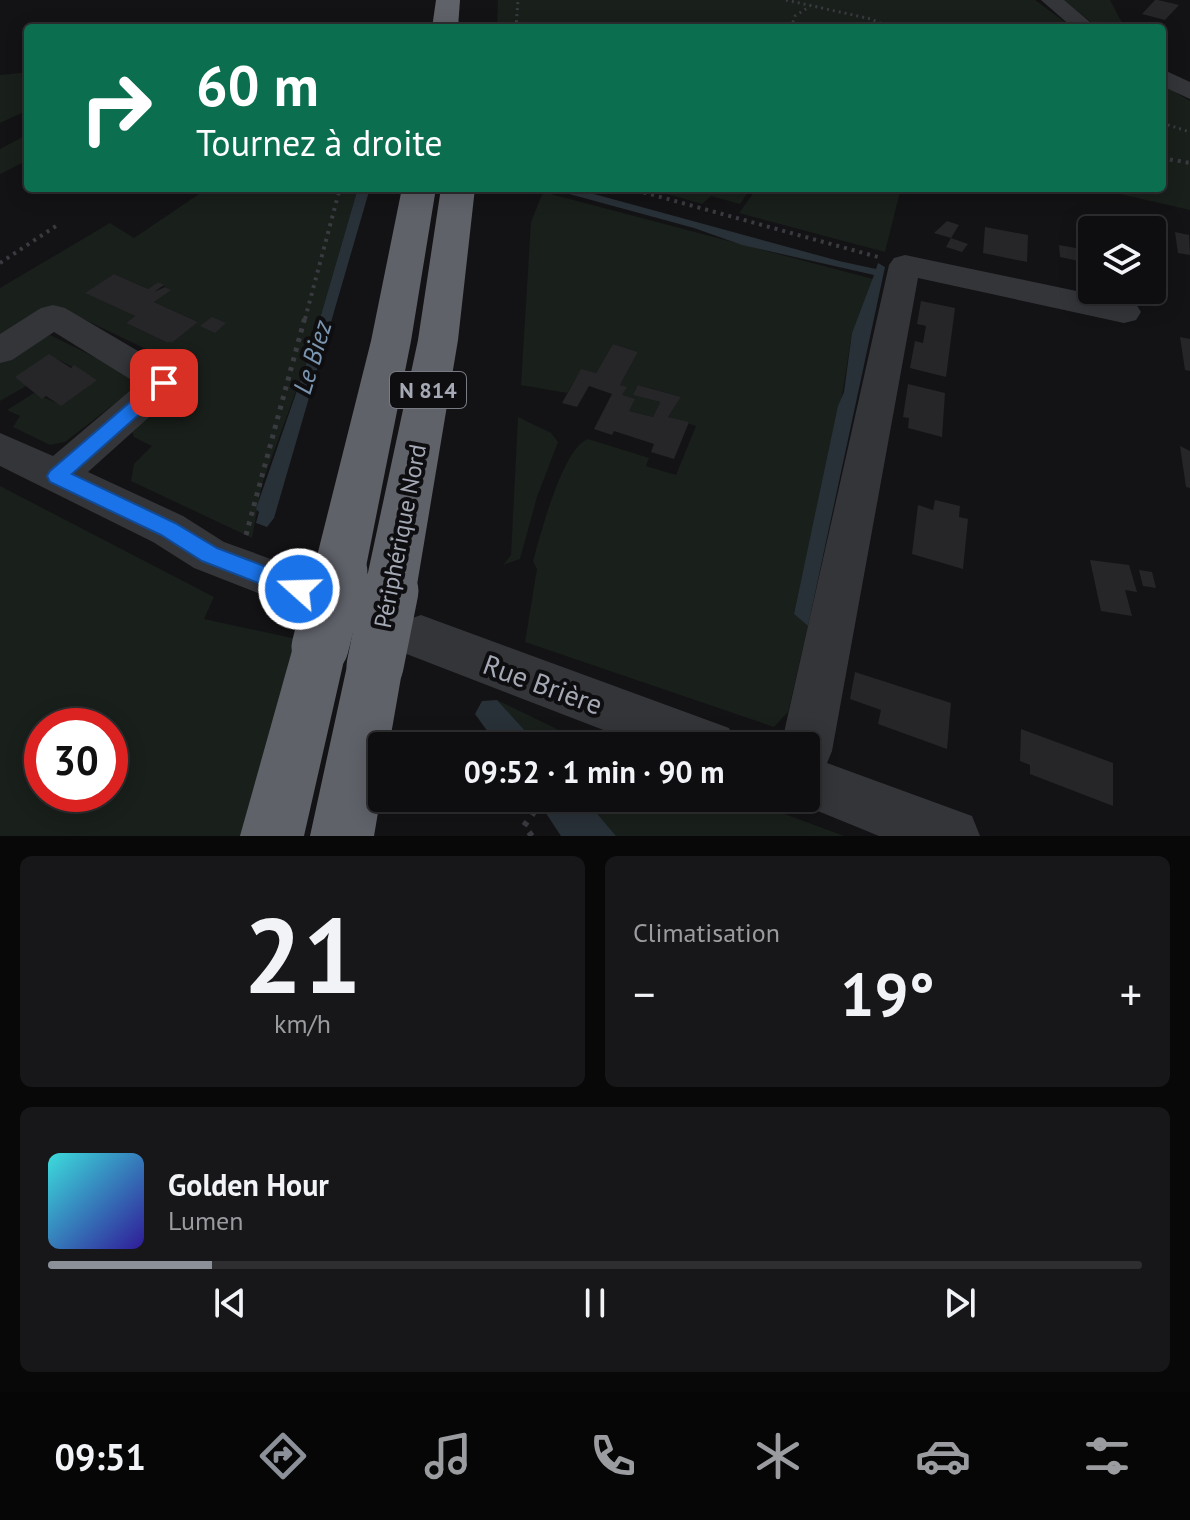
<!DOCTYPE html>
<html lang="fr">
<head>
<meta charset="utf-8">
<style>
  body { margin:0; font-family:"PT Sans",sans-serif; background:#171719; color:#f1f3f6; height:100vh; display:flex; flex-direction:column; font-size:30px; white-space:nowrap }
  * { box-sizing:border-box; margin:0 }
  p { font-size:26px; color:#9b9c9f }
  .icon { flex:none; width:44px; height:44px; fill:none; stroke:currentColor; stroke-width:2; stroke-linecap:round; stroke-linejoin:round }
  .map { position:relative; height:836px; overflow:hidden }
  .details { display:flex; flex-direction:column; gap:20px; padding:20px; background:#080809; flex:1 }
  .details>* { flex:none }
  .hud { position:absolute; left:24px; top:24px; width:1142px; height:168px; border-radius:8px; box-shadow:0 4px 20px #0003,0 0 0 2px #2e2e30; background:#0b6e4f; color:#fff; overflow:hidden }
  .fabs { position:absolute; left:1078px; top:216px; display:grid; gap:16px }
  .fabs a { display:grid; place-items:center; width:88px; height:88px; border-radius:8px; background:#0e0e10; box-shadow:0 4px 20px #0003,0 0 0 2px #2e2e30; font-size:40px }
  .speed { position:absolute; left:24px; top:708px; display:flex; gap:16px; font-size:40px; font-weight:700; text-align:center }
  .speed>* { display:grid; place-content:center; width:104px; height:104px; border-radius:50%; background:#0e0e10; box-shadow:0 4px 20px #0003,0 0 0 2px #2e2e30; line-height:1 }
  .speed .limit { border:12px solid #d22; background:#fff; color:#111 }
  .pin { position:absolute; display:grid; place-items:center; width:68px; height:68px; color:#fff; margin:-34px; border-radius:16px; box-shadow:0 4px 12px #0006 }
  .me { position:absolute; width:88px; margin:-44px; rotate:290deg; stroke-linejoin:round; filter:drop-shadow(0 0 6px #0008) }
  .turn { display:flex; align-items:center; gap:28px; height:168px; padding:0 40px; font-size:36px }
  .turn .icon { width:104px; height:104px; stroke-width:2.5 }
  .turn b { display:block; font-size:56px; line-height:68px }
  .big { font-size:60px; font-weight:800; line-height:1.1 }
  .details .widget { flex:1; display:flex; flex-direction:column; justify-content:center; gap:12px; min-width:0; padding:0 28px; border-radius:12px; background:#171719 }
  .details .dial { align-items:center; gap:0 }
  .dial b { font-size:104px; line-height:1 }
  .song { display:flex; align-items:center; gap:24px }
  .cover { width:96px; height:96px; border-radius:12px; background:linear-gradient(135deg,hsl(180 70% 55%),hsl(250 70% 35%)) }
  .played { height:8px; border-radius:4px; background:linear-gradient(90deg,#8c9099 15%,#2e2e30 15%) }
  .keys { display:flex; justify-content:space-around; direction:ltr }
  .heat { display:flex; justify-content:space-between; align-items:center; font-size:44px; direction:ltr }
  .details .tiles { flex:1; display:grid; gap:20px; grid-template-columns:1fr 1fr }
  .widget:last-child { grid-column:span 2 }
  .trip { position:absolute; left:368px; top:732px; width:452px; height:80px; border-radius:8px; background:#0e0e10; box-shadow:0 4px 20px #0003,0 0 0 2px #2e2e30; font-weight:800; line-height:80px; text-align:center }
  .tab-bar { display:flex; height:128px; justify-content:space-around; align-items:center; background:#060606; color:#9b9c9f }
  .tab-bar .icon { width:56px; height:56px }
  .tab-bar .active { color:#8c9099 }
  .tab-bar b { font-size:36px; color:#f1f3f6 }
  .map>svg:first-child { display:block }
  .green { fill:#191f1a; fill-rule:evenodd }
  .water { fill:#293138 }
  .building { fill:#262629 }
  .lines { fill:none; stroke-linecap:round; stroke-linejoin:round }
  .path-far3 { stroke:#3a3b40; stroke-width:3; stroke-dasharray:2 4; stroke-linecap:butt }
  .path-far2 { stroke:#3a3b40; stroke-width:4; stroke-dasharray:3 5; stroke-linecap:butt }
  .path-far1 { stroke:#3a3b40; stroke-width:5; stroke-dasharray:4 6; stroke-linecap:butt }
  .path { stroke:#3a3b40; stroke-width:6; stroke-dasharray:5 8; stroke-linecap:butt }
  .minor { fill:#343539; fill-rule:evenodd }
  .highway { fill:#60626a; fill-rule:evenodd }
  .highway-bridge { stroke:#60626a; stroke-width:57 }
  .route { fill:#1a73e8; stroke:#114b97; stroke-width:2 }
  .labels { text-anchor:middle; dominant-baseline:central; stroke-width:8; stroke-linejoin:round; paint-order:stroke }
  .shield { fill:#0e0e10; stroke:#787a84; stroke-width:2 }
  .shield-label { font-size:22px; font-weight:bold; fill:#a5a9b5 }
  .street-label { font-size:24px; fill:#a5a9b5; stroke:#0e0e10 }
  .water-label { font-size:26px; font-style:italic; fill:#7b95b0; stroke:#0e0e10 }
  .near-street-label { font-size:28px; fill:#a5a9b5; stroke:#0e0e10 }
</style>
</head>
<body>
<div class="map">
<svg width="1190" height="836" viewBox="0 0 1190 836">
  <rect width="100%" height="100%" fill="#131315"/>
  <!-- green -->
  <g class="green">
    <polygon points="498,0 1035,0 1073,28 497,28"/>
    <polygon points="1063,0 1110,0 1121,21 1131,28 1099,28"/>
    <polygon points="20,73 28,75 28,110 0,123 0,75"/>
    <polygon points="1162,84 1190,101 1190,210 1094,188 1162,188"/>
    <polygon points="28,134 28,160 0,174 0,149"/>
    <path d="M208,188H358L310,353L262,484L252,538L131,481L134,464L152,446L134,437L130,426L194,372L54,305L0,341V288L110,223L134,238ZM114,274L148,289L158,282L170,290L154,302L198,322L173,342H166L126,323L135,316L86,293Z"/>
    <polygon points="647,188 751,188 740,204 711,196 702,204"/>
    <polygon points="757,188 901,188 885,252 739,213"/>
    <path d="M543,192L873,279L852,333L842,396L794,614L808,626L788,712L774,727L525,642L537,569L533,561C540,536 563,447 588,439L649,458L646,466L676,475L696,426L668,417L681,397L639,385L634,395L660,402L653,417L629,411L622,395L626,387L620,385L638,352L613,344L596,373L581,370L567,393L521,385L531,222Z"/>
    <polygon points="50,335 137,378 136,387 65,442 50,445 13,427 20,416 7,410 34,393 61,405 96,379 49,355 28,385 0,401 0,360"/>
    <polygon points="518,417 551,433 558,442 537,497 520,559 503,565 511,555"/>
    <path d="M0,486L214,597L204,619L301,640L248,836H0ZM42,726H110V794H42Z"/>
    <polygon points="497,700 563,732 569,746 539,746"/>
    <polygon points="584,798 742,798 844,836 616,836"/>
  </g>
  <!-- water -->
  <g class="water">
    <polygon points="358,188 370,188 274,518 267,527 256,523 259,512 256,509 310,353"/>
    <polygon points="572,188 839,261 876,269 878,263 885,267 808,626 794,614 838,406 844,392 852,333 874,275 742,245 694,228 551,189"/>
    <polygon points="497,700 539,746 498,746 475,714 482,701"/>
    <polygon points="536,798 584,798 616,836 561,836"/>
  </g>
  <!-- building -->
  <g class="building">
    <polygon points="1155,0 1158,0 1179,5 1165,20 1142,14"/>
    <polygon points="947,221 959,225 951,238 934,233"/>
    <polygon points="985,227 1028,235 1027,262 983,253"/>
    <polygon points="1175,232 1189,235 1190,255 1178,253"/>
    <polygon points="951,238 968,244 962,252 946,247"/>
    <polygon points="1059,245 1092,251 1092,270 1088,269 1088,263 1060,257"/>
    <polygon points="114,274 148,289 158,282 164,285 154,292 165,287 171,290 154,302 198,322 173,342 166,342 126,323 135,316 85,293"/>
    <polygon points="1089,290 1115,290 1115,294 1135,298 1136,309 1089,298"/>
    <polygon points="921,301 955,308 946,377 910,368 915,341 923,343 926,326 917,324"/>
    <polygon points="212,317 226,323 215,333 200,326"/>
    <polygon points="1180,337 1190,339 1190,371 1185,370"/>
    <polygon points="613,344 638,352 620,385 627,387 622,395 635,399 629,411 653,417 660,402 633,395 638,385 681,397 668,417 689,422 674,459 651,452 654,444 614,431 612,435 594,429 612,394 589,386 577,407 562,403 581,369 596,373"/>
    <polygon points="49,354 71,368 74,365 97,380 61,406 46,396 42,399 15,377"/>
    <polygon points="908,384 945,393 942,437 908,428 909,418 903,417"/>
    <polygon points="1180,446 1190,451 1190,488 1186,487"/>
    <polygon points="935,500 960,506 959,517 968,519 963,569 912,554 918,505 933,510"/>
    <polygon points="1090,560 1129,565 1137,592 1125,590 1132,616 1101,611"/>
    <polygon points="1139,570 1152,572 1156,588 1143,586"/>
    <polygon points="855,672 951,703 947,749 878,724 881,710 850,699"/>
    <polygon points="1021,729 1113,763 1113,806 1030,774 1030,765 1020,761"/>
  </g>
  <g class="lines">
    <!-- path-far3 -->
    <g class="path-far3">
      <polyline points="786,0 871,19 891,28"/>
      <polyline points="516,28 518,0"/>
      <polyline points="791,28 795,16 809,7"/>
      <polyline points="1162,123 1190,132"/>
    </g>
    <!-- path-far2 -->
    <g class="path-far2">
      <polyline points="1162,158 1190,163"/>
      <polyline points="628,188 878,257"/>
      <polyline points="0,263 59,224"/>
      <polyline points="305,319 340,188"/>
    </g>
    <!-- path-far1 -->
    <polyline class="path-far1" points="246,535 305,317"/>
    <!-- path -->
    <polyline class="path" points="532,836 524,826 544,798"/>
    <!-- minor -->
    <g class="minor">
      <polygon points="1041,0 1064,0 1097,28 1073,28"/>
      <polygon points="1162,69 1190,82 1190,99 1162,86"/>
      <polygon points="905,255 1124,301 1136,304 1141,312 1136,320 1124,323 918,278 832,751 827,763 972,816 980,836 879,836 786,798 806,798 806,746 781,746 889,265 894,258"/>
      <polygon points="53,305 65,308 177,374 182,383 177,392 88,472 183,516 224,542 315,575 322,589 315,603 299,609 194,568 153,542 0,466 0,433 53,456 138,384 54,332 12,360 0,363 0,334 41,308"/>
      <polygon points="421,615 729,728 737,746 645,746 404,653 397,637 404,621"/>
    </g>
    <!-- highway -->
    <g class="highway">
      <polygon points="436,0 460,0 458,28 432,28"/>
      <polygon points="402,188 436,188 411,341 365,572 357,588 339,595 321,588 313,572 371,341"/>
      <polygon points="441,188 475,188 458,340 416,591 408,608 390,614 372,608 364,591 418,340"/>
      <polygon points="320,621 339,629 347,647 304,836 240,836 293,647 301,629"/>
      <polygon points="375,639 395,647 403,666 389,746 382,746 382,789 374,836 310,836 347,666 355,647"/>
    </g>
    <!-- highway-bridge -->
    <g class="highway-bridge">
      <polyline points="320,647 339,572"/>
      <polyline points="375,666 390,591"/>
    </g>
  </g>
  <!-- route -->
  <polygon class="route" points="164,376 170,378 173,383 170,387 72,474 175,523 217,548 306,582 309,589 306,596 299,599 202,561 161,535 50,482 47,476 50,471 158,378"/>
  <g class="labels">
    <!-- shield labels -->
    <rect class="shield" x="390" y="372" width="76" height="36" rx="6"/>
    <g class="shield-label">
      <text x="428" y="390">N 814</text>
    </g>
    <!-- street labels -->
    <g class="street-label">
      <text transform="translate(400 536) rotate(-79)">Périphérique Nord</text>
    </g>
    <!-- water labels -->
    <g class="water-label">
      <text transform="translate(312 357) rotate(-73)">Le Biez</text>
    </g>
    <!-- near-street labels -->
    <g class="near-street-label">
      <text transform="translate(543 684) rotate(20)">Rue Brière</text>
    </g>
  </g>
</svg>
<div class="fabs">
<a><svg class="icon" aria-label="layers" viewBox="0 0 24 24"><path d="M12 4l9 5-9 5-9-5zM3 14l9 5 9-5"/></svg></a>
</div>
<div class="speed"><div class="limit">30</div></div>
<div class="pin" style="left:164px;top:383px;background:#d93025"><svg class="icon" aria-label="arrive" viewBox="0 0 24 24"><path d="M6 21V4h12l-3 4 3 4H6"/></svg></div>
<svg class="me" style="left:299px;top:589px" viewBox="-20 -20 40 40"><circle r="17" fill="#1a73e8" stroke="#fff" stroke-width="3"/><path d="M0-11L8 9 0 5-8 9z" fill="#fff"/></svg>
<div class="trip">09:52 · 1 min · 90 m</div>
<div class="hud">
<div class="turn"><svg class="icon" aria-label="right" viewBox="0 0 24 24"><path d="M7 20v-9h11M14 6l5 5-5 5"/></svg><div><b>60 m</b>Tournez à droite</div></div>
</div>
</div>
<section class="details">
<div class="tiles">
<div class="widget dial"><b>21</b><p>km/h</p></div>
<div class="widget"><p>Climatisation</p>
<div class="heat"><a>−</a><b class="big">19°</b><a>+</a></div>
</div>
<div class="widget">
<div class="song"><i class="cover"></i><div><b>Golden Hour</b><p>Lumen</p></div></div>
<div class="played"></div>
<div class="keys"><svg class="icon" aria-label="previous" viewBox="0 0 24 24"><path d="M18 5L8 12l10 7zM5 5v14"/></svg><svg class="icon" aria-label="pause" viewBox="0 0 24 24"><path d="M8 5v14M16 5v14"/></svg><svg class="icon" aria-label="next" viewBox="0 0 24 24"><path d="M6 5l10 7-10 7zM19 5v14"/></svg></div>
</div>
</div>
</section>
<nav class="tab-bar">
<b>09:51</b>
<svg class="icon active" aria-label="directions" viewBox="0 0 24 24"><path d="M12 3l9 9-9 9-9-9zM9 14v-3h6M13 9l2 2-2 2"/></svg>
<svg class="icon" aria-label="music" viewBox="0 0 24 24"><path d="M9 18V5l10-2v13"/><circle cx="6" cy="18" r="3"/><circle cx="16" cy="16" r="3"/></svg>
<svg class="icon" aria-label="phone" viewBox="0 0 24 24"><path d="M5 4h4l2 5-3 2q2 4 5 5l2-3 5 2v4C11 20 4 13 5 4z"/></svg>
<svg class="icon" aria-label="climate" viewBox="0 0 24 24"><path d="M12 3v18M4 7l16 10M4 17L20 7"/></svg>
<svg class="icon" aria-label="car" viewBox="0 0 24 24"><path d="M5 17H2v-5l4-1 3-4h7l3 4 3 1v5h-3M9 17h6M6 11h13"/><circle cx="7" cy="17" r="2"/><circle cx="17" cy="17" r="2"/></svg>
<svg class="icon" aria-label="filters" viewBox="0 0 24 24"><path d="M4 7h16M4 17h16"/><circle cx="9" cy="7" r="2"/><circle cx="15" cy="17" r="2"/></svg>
</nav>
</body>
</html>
